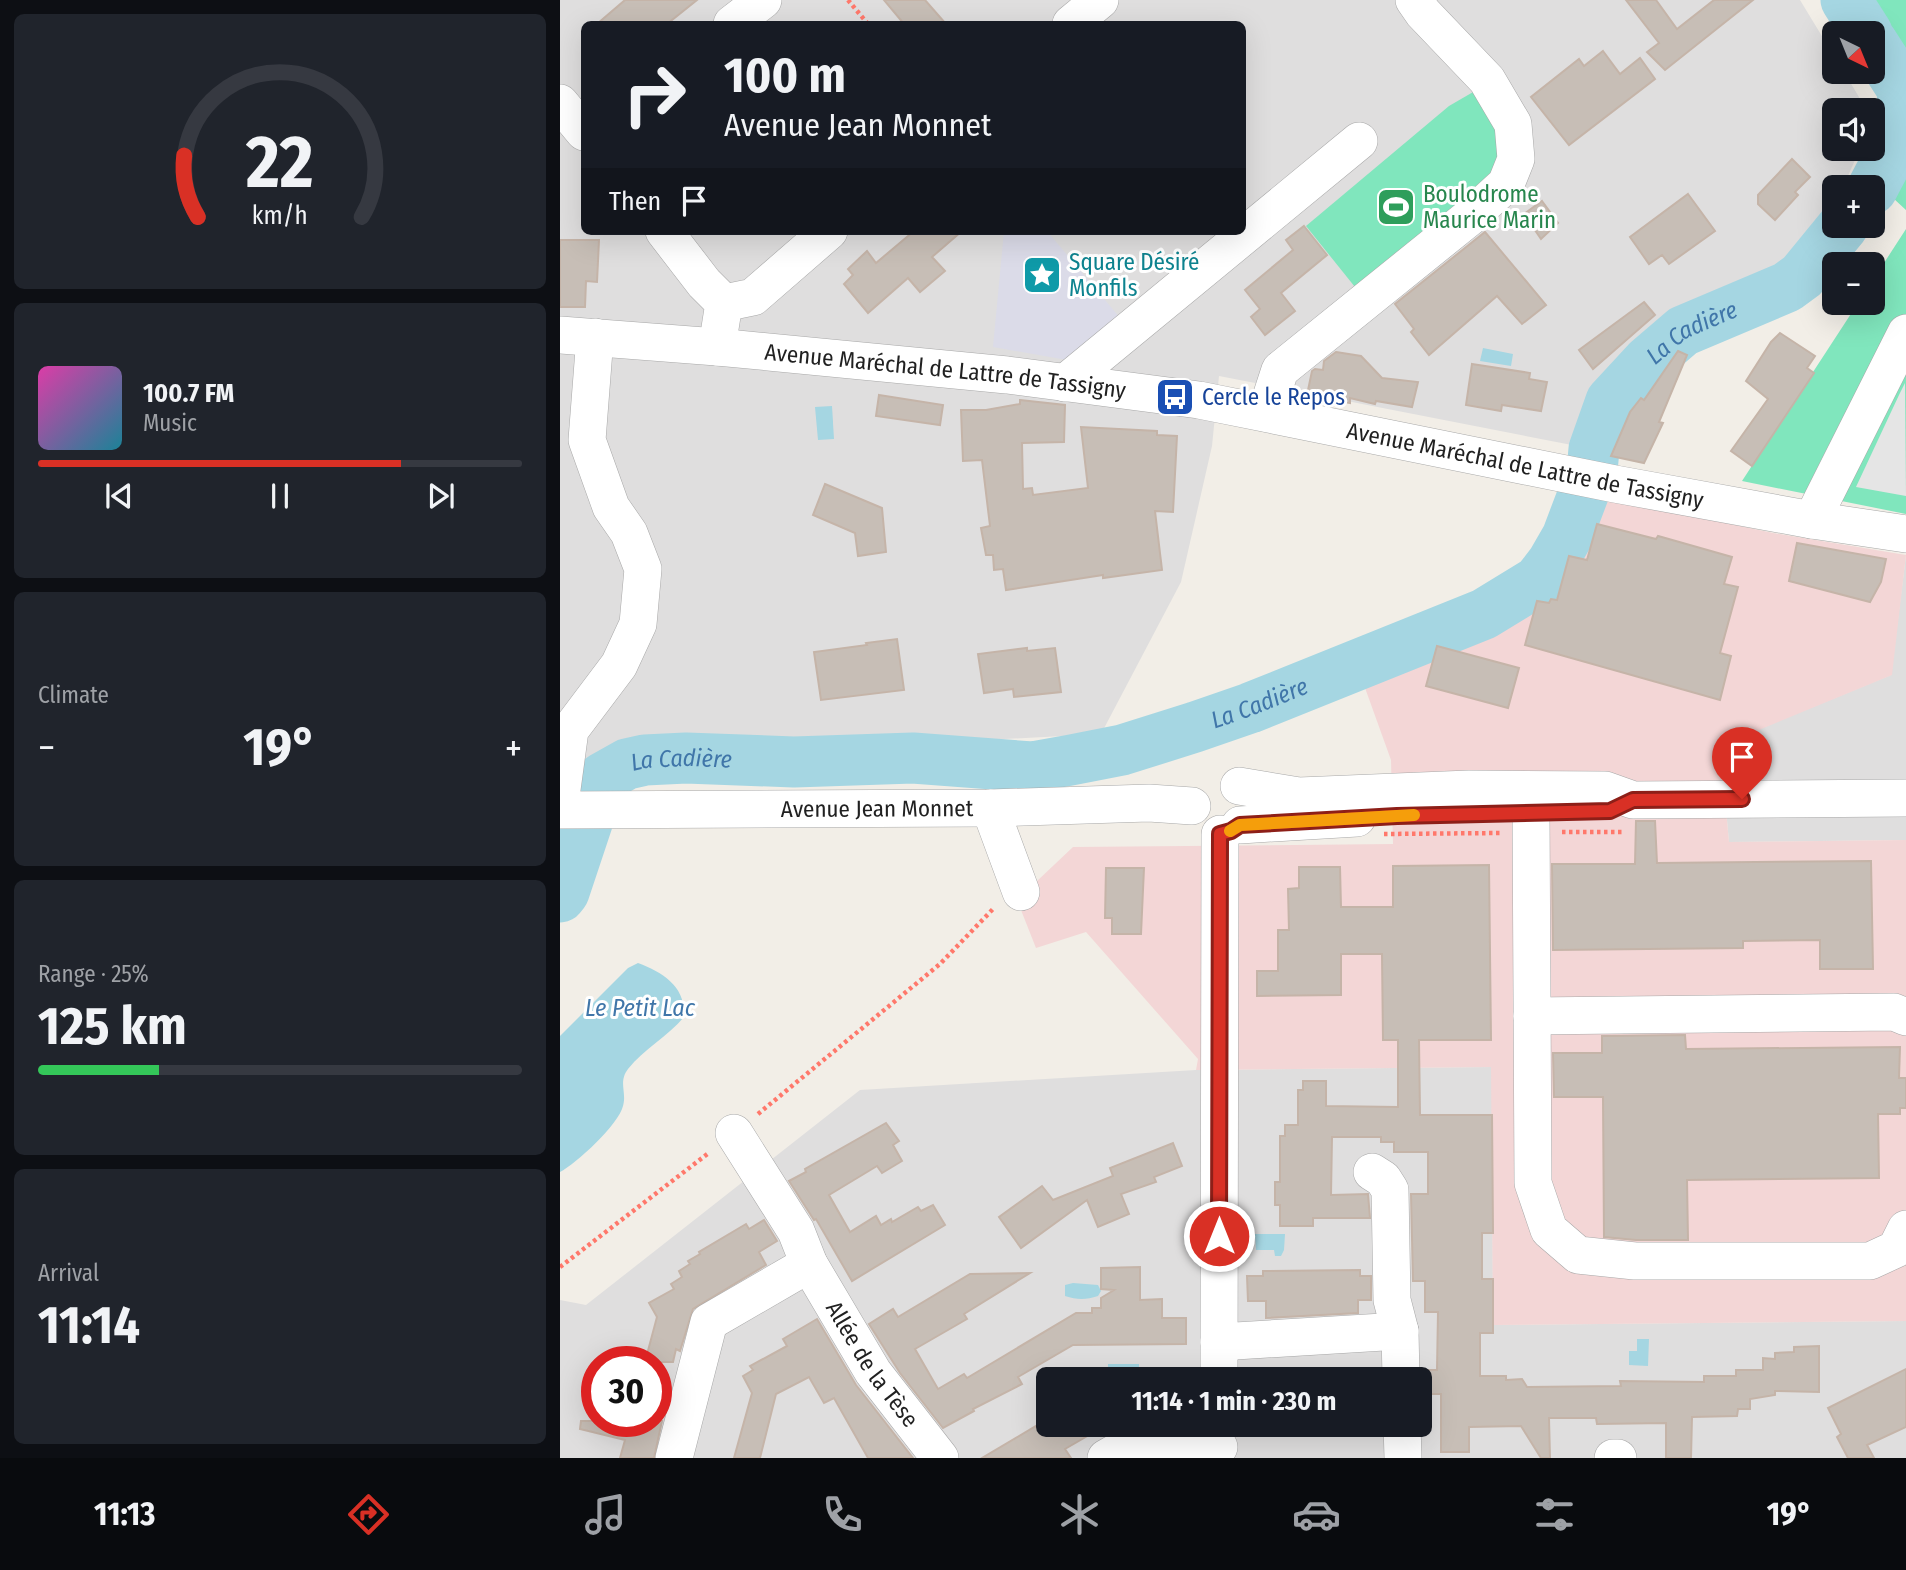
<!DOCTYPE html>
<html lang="en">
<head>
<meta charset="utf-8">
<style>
  body { margin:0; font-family:"Fira Sans Condensed",sans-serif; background:#20242c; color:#f1f3f6; height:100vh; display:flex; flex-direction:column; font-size:26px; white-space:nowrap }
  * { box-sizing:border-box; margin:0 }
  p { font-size:23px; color:#9ea1a6 }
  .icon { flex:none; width:38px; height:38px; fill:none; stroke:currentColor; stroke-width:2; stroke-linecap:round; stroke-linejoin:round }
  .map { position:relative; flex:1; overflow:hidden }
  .drawer { display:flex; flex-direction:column; gap:14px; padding:14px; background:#0d0f14; width:560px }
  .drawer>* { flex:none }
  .banner { position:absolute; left:21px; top:21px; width:665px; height:214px; border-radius:10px; box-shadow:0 7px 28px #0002; background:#171b24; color:#f1f3f6; overflow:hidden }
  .needle { width:46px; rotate:137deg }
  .fabs { position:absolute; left:1262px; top:21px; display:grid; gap:14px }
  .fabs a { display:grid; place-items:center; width:63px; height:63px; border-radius:10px; background:#171b24; box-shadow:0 7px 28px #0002; font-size:35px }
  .speed { position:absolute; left:21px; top:1346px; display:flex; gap:14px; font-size:35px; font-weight:700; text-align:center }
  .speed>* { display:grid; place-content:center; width:91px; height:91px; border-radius:50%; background:#171b24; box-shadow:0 7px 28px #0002; line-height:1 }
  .speed .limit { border:10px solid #d22; background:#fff; color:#111 }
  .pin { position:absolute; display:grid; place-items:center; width:60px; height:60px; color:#fff; margin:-72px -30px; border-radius:50% 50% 50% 0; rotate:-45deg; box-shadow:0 0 7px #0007 }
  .pin .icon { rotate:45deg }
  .me { position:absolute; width:77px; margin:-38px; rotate:0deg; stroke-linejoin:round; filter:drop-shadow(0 0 5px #0008) }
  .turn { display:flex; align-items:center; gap:24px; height:147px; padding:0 28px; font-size:32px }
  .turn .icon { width:91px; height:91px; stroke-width:2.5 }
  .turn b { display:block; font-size:49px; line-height:60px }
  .then { display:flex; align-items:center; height:66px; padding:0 28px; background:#0003; gap:14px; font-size:26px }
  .big { font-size:52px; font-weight:700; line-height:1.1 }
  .drawer .tile { flex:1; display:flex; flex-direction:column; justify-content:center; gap:10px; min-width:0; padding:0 24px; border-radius:10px; background:#20242c }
  .drawer .dial { align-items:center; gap:0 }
  .dial svg { height:182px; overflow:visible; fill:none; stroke:#363941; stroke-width:7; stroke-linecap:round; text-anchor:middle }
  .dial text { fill:#f1f3f6; stroke:none }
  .song { display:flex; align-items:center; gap:21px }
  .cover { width:84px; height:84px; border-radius:10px; background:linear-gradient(135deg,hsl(320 70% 55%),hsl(190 70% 35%)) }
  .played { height:7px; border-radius:4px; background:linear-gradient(90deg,#d93025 75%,#363941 75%) }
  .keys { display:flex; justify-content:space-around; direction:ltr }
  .heat { display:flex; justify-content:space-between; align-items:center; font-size:38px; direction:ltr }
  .charge { height:10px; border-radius:5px; background:linear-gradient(90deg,#34c759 25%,#363941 0) }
  .trip { position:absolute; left:476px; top:1367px; width:396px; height:70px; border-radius:10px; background:#171b24; box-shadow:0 7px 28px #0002; font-weight:700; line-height:70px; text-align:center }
  .menu { display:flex; height:112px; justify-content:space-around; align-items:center; background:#090b0e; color:#9ea1a6 }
  .menu .icon { width:49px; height:49px }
  .menu .on { color:#d93025 }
  .menu b { font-size:32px; color:#f1f3f6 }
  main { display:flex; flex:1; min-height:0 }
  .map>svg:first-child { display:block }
  .residential { fill:#dfdede; fill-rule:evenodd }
  .commercial { fill:#f3d6d6 }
  .pitch { fill:#80e6bd }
  .parking { fill:#e5e5e5 }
  .plaza { fill:#dbdbe8 }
  .water { fill:#a5d6e2 }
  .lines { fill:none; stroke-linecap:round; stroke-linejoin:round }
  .river { stroke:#a5d6e2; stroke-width:51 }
  .building { fill:#c7beb6; stroke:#c5b4a8; stroke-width:2 }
  .minor-casing { stroke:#a8a8a8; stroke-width:38 }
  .path { stroke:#ff786b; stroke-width:4.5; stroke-dasharray:3.5 3.5; stroke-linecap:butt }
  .minor { stroke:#fff; stroke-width:37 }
  .route-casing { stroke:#8d1f18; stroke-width:18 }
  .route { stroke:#d93025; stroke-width:12 }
  .slow { stroke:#f59e0b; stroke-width:12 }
  .labels { text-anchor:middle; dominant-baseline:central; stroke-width:6; stroke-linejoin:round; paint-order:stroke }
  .leisure-label { font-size:23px; fill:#27864d; stroke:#fff; text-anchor:start }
  .culture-label { font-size:23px; fill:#0d838f; stroke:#fff; text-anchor:start }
  .street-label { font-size:23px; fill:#212121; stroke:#fff }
  .transit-label { font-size:23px; fill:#164399; stroke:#fff; text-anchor:start }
  .water-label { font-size:24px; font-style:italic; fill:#4076a9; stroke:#fff }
</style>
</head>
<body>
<main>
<section class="drawer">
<div class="tile dial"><svg viewBox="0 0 100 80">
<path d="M14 69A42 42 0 1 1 86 69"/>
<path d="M14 69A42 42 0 0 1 8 42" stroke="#d93025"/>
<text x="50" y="56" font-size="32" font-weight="700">22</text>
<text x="50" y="72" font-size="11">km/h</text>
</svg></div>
<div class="tile">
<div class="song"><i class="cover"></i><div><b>100.7 FM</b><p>Music</p></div></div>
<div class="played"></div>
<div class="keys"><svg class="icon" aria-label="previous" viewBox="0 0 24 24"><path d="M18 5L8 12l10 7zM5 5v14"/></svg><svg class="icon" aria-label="pause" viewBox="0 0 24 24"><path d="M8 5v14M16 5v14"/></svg><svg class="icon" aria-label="next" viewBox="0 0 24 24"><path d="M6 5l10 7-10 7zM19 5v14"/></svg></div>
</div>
<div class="tile"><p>Climate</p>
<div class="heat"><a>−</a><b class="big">19°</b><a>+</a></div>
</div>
<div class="tile"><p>Range · 25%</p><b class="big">125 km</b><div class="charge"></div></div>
<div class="tile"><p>Arrival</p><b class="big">11:14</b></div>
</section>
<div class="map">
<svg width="1346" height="1458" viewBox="0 0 1346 1458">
  <rect width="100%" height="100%" fill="#f2eee7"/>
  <!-- residential -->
  <g class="residential">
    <path d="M0,0H1240L1274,56V72H1284L1299,97L1303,110H1274V149H1300L1283,187H1274V207L1214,280L1097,337L1041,401L1017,446L659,376L652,446L621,582L541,734L389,742L246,741L0,768ZM24,24H682V231H24Z"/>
    <polygon points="1346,555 1346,840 1169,842 1160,745 1331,675"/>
    <path d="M932,1067L933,1325L1346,1321V1458H0V1300L26,1305L300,1090L636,1070ZM37,1362H96V1421H37ZM488,1379H859V1424H488Z"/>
  </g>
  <!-- commercial -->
  <polygon class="commercial" points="1031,494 1213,533 1346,555 1332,675 1160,746 1169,842 1346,840 1346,1321 933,1325 931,1067 636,1070 638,1059 526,932 476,948 457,900 513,847 833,844 831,760 800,674 903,627 980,587 1009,542"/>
  <!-- pitch -->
  <g class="pitch">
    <polygon points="1291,0 1346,0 1346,89 1346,87"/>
    <polygon points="920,88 940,129 941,163 927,188 799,292 746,226 889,106"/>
    <polygon points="1346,138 1346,210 1320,186 1337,161"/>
    <polygon points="1346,229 1346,514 1182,481 1298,303 1312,303 1313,280"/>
  </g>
  <!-- parking -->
  <polygon class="parking" points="1345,383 1346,496 1296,487 1339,395"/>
  <!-- plaza -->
  <polygon class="plaza" points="444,231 487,231 561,319 507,360 433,347"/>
  <!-- water -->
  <g class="water">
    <polygon points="923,348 953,354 951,366 920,361"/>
    <polygon points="272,406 274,439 258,440 255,407"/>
    <path d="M78,963C104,973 126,987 124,1017C107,1037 84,1049 68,1069C58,1082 67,1092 63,1106C59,1124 16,1164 0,1172V1036L68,968Z"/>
    <polygon points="695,1234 725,1234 724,1250 721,1256 715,1256 714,1250 696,1250"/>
    <path d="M513,1283L538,1285L541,1291L538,1296C526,1300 517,1300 505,1296V1285Z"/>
    <polygon points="1077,1339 1089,1339 1088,1366 1069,1365 1069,1351 1077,1351"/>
    <polygon points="548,1364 579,1364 579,1379 548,1378"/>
  </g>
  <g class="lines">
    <!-- river -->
    <g class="river">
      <polyline points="1286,0 1307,33"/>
      <polyline points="1312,42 1343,90 1340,136 1312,189"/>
      <path id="s1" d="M0,897L4,892L42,778L67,764L85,760L126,758L234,762L353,758L472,767L511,760L562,750L635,727L690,708L924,614L978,581L992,563L1007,537L1032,471L1034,449L1051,401L1088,361L1123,331L1227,287L1242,276L1283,226"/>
    </g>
  </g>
  <!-- building -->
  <g class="building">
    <polygon points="65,0 137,0 107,24 37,24"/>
    <polygon points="324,0 365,0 386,24 344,24"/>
    <polygon points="1066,0 1096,0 1117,29 1154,0 1193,0 1105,70 1087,52 1099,43"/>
    <polygon points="1043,51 1060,74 1080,58 1095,79 1009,145 971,97 1019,59 1024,66"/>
    <polygon points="1232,159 1250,177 1235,192 1238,195 1215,220 1198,204 1198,195"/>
    <polygon points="1128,194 1155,231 1109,264 1102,255 1089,264 1070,237"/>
    <polygon points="982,201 998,223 981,239 964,214"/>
    <polygon points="744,226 767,255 721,293 735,311 705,335 691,317 700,309 685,290 733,250 726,240"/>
    <polygon points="354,231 402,231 372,257 385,271 360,292 348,278 308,313 284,284 293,275 288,269 307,251 316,263"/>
    <polygon points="925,232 986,305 962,324 937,296 869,355 851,332 854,329 835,304"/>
    <polygon points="0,240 39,240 37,282 26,281 25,307 0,307"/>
    <polygon points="1084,302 1095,315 1033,369 1019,350"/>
    <polygon points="1220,333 1255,356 1247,368 1254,373 1192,466 1171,451 1208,399 1186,381 1211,342"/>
    <polygon points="1118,351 1127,355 1099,422 1103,423 1084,463 1051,456 1070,412 1081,398 1084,400"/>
    <polygon points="776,352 801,356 822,378 858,382 852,407 816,401 815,404 790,398 790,403 747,395 752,371 755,369 763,370 764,361"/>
    <polygon points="912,364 970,373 969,379 987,382 981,411 942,405 941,411 906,405"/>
    <polygon points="319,395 383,405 380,425 316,416"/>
    <polygon points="460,400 505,405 504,442 462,443 463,489 472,488 473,495 528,488 521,427 597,431 597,435 617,436 613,512 595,511 602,570 543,578 543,575 446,590 443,569 434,570 433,555 426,555 421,528 430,526 422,460 403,461 401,410 426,410 460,404"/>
    <polygon points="265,484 322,508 326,552 298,556 295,533 253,515"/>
    <polygon points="1037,524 1096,539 1098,536 1172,557 1164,584 1178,587 1160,653 1171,656 1160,700 965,645 977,601 989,603 991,599 997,600 1009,556 1027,560"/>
    <polygon points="1237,543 1326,559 1321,582 1310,602 1229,581"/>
    <polygon points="337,639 344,690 261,700 254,652 307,645 306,643"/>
    <polygon points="877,646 959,668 948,708 866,686"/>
    <polygon points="467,648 467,651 495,648 501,692 454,697 453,689 424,693 418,654"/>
    <polygon points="1076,821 1095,821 1097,863 1311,861 1313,969 1260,969 1260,940 1183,941 1183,948 993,950 992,864 1075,864"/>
    <polygon points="929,865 931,1040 859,1040 860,1115 932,1115 933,1233 922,1233 922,1279 933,1279 933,1333 920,1333 920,1376 946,1376 946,1380 962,1379 967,1387 1061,1386 1060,1381 1144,1382 1144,1376 1176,1376 1176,1370 1203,1370 1203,1358 1215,1359 1215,1353 1234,1352 1234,1347 1259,1346 1259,1392 1215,1391 1215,1395 1190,1399 1190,1409 1178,1409 1177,1416 1132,1417 1131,1458 1106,1458 1106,1423 1037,1424 1036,1418 989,1418 990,1458 981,1458 961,1426 909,1427 909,1452 881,1452 881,1394 862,1394 862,1370 877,1370 878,1312 865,1312 865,1281 853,1281 851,1194 868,1194 868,1152 834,1152 834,1142 821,1142 821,1137 772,1137 771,1195 808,1194 810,1218 753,1218 753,1226 720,1226 720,1205 715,1205 715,1182 720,1182 720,1136 725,1136 725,1125 738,1125 738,1090 743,1090 743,1081 766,1081 766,1106 838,1107 838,1040 823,1040 822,954 781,954 781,995 697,996 697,971 718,971 718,930 729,930 728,889 739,888 739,867 780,867 781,907 833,907 833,866"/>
    <polygon points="546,868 584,868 581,934 552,934 552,918 545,918"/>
    <polygon points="1125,1035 1126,1049 1340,1047 1339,1078 1346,1078 1346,1108 1340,1108 1340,1114 1318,1114 1319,1178 1127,1180 1128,1240 1076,1240 1044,1237 1043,1097 994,1097 993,1053 1042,1053 1042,1036"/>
    <polygon points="326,1123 339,1141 333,1145 342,1161 322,1173 317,1166 269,1195 290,1232 316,1216 321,1225 331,1219 332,1222 358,1207 361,1211 373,1205 385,1225 292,1281 256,1219 254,1220 229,1181 246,1172 245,1169"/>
    <polygon points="613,1143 622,1166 594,1177 596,1182 561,1194 569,1214 538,1227 527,1200 461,1248 439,1217 482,1186 493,1200 553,1176 550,1168"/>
    <polygon points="204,1220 217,1241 199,1252 206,1265 133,1309 120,1351 116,1349 113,1362 85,1362 97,1317 89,1303 114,1289 111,1284 122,1277 119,1271 130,1264 128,1261 140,1254 139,1252 186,1224 189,1229"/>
    <polygon points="580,1267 580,1300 602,1299 602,1318 626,1318 626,1344 513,1345 458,1377 462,1384 413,1409 414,1411 383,1428 340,1373 309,1324 333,1309 338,1317 410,1274 470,1273 404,1314 407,1319 355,1349 378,1389 404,1374 407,1378 516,1313 532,1313 532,1308 541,1308 541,1298 554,1290 541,1289 541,1268"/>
    <polygon points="800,1270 800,1276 811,1276 811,1300 798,1300 798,1313 706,1318 706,1301 688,1301 687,1276 703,1276 703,1271"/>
    <polygon points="257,1319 296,1385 353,1458 308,1458 274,1398 264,1403 249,1377 216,1394 200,1458 174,1458 192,1393 183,1376 193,1370 190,1366 227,1346 223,1339"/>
    <polygon points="1346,1369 1346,1427 1307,1445 1314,1458 1288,1458 1277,1437 1281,1434 1268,1408"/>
    <polygon points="21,1421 102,1421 94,1458 60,1458 65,1440 20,1429"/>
    <polygon points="488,1424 548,1424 505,1449 511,1458 422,1458 476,1426 478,1430"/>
  </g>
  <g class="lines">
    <defs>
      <g id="minor">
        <polyline points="172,24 203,0"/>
        <polyline points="511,24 540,0"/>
        <polyline points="0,103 24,132"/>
        <polyline points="104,231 144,283 164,303 157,347"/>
        <polyline points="164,303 193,297 269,231"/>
        <path id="s2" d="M0,335L157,347L447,375L639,400L1055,484L1252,520L1346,534"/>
        <polyline points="505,383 799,141"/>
        <polyline points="706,413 720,370 911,216 946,184 956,159 953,124 927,80 863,13 854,0"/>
        <polyline points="1252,520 1346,333"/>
        <polyline points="679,786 739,796 909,789 1045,790 1073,800 1346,798"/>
        <polyline points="0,804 10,730 59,665 78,624 83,569 69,533 51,507 27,440 35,337"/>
        <polyline points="430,808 461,892"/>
        <path id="s3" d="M0,810L430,808L589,803L632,806"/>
        <polyline points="971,812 973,1183 989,1230 1018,1255 1075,1261 1310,1261 1336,1249 1346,1229"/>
        <polyline points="680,825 797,818"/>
        <polyline points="972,1016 1334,1012 1346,1017"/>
        <path id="s4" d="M174,1133L236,1231L249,1264L313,1372L380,1458"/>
        <polyline points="812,1172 823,1179 830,1190 832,1300 840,1331 841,1379"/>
        <polyline points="659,1342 840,1331"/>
        <polyline points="659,1379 660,834"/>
        <polyline points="842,1424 843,1458"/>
        <polyline points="114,1458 149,1322 249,1264"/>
        <polyline points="546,1458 567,1446 659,1447"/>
        <polyline points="1053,1458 1058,1458"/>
      </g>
    </defs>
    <!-- minor casing -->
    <use href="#minor" class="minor-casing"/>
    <!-- path -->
    <g class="path">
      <polyline points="288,0 308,24"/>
      <polyline points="1002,832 1063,832"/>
      <polyline points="824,834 941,833"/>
      <polyline points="198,1114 380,964 434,908"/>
      <polyline points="0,1267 150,1152"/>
    </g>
    <!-- minor -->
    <use href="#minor" class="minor"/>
  </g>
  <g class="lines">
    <defs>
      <polyline id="route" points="659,1236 660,834 671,831 680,825 837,816 1050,811 1073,800 1182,799"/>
    </defs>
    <!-- route casing -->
    <use href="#route" class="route-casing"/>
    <!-- route -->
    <use href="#route" class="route"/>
    <!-- slow -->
    <polyline class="slow" points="670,831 680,825 854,815"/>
  </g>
  <!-- icons -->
  <defs>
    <symbol id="stadium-square" viewBox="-11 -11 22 22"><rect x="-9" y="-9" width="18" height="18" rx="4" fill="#2e9e5b" stroke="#fff"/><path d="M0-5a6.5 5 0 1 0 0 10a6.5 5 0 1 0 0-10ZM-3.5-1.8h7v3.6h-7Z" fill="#fff"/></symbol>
    <symbol id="sight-square" viewBox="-11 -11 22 22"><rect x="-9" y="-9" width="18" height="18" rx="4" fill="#0f9aa8" stroke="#fff"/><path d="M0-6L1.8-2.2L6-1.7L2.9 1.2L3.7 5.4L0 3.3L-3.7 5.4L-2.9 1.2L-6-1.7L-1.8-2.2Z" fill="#fff"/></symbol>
    <symbol id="bus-square" viewBox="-11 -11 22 22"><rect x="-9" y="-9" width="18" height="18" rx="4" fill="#1a4fb4" stroke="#fff"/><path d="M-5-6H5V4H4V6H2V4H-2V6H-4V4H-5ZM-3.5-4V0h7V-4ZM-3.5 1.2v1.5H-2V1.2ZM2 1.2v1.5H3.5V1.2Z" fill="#fff"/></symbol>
  </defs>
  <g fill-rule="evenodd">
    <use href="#stadium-square" x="814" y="185" width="44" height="44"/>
    <use href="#sight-square" x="460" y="253" width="44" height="44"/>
    <use href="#bus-square" x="593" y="375" width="44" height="44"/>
  </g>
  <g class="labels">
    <!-- leisure labels -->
    <g class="leisure-label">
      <text x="863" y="194">Boulodrome<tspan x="863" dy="26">Maurice Marin</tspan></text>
    </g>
    <!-- culture labels -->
    <g class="culture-label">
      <text x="509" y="262">Square Désiré<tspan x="509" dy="26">Monfils</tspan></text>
    </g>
    <!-- street labels -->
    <g class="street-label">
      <text stroke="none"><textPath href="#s2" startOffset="387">Avenue Maréchal de Lattre de Tassigny</textPath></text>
      <text stroke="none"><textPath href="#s2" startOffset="975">Avenue Maréchal de Lattre de Tassigny</textPath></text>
      <text stroke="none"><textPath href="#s3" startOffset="317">Avenue Jean Monnet</textPath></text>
      <text stroke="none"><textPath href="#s4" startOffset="270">Allée de la Tèse</textPath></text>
    </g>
    <!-- transit labels -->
    <g class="transit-label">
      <text x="642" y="397">Cercle le Repos</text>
    </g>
    <!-- water labels -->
    <g class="water-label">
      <text stroke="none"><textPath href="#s1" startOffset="1407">La Cadière</textPath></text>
      <text stroke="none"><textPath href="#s1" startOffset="798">La Cadière</textPath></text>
      <text stroke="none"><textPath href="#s1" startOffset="210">La Cadière</textPath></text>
      <text x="80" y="1008">Le Petit Lac</text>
    </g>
  </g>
</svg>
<div class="fabs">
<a><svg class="needle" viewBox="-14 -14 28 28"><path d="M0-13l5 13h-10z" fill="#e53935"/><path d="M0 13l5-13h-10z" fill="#9ea1a6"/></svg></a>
<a><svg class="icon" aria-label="sound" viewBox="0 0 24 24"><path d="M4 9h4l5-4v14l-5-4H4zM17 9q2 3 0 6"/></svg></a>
<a>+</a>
<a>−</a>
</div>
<div class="speed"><div class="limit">30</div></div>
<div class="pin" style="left:1182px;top:799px;background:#d93025"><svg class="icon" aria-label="arrive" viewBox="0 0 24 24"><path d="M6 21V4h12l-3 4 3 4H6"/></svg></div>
<svg class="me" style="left:659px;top:1236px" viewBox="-20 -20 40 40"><circle r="17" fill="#d93025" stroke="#fff" stroke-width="3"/><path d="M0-11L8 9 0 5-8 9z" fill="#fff"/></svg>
<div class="trip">11:14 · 1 min · 230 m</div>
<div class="banner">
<div class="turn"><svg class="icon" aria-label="right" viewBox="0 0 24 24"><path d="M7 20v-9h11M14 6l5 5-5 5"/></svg><div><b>100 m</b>Avenue Jean Monnet</div></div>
<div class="then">Then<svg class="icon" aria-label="arrive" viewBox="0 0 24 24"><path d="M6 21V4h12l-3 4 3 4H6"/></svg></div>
</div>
</div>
</main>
<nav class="menu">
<b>11:13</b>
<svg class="icon on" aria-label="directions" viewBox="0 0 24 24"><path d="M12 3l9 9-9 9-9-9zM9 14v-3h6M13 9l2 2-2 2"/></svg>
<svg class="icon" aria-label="music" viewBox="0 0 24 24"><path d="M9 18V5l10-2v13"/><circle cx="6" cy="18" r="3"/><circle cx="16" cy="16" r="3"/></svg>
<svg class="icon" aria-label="phone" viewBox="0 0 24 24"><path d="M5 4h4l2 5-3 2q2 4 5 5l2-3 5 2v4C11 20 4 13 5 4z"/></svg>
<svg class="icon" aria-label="climate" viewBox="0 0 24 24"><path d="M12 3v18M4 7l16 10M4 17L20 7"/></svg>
<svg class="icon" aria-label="car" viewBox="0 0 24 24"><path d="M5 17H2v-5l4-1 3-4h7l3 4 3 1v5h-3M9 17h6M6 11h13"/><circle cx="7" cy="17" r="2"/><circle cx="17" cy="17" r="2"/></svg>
<svg class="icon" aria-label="filters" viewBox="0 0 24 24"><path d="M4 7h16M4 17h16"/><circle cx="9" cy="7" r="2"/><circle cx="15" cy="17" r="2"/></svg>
<b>19°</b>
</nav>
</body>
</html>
